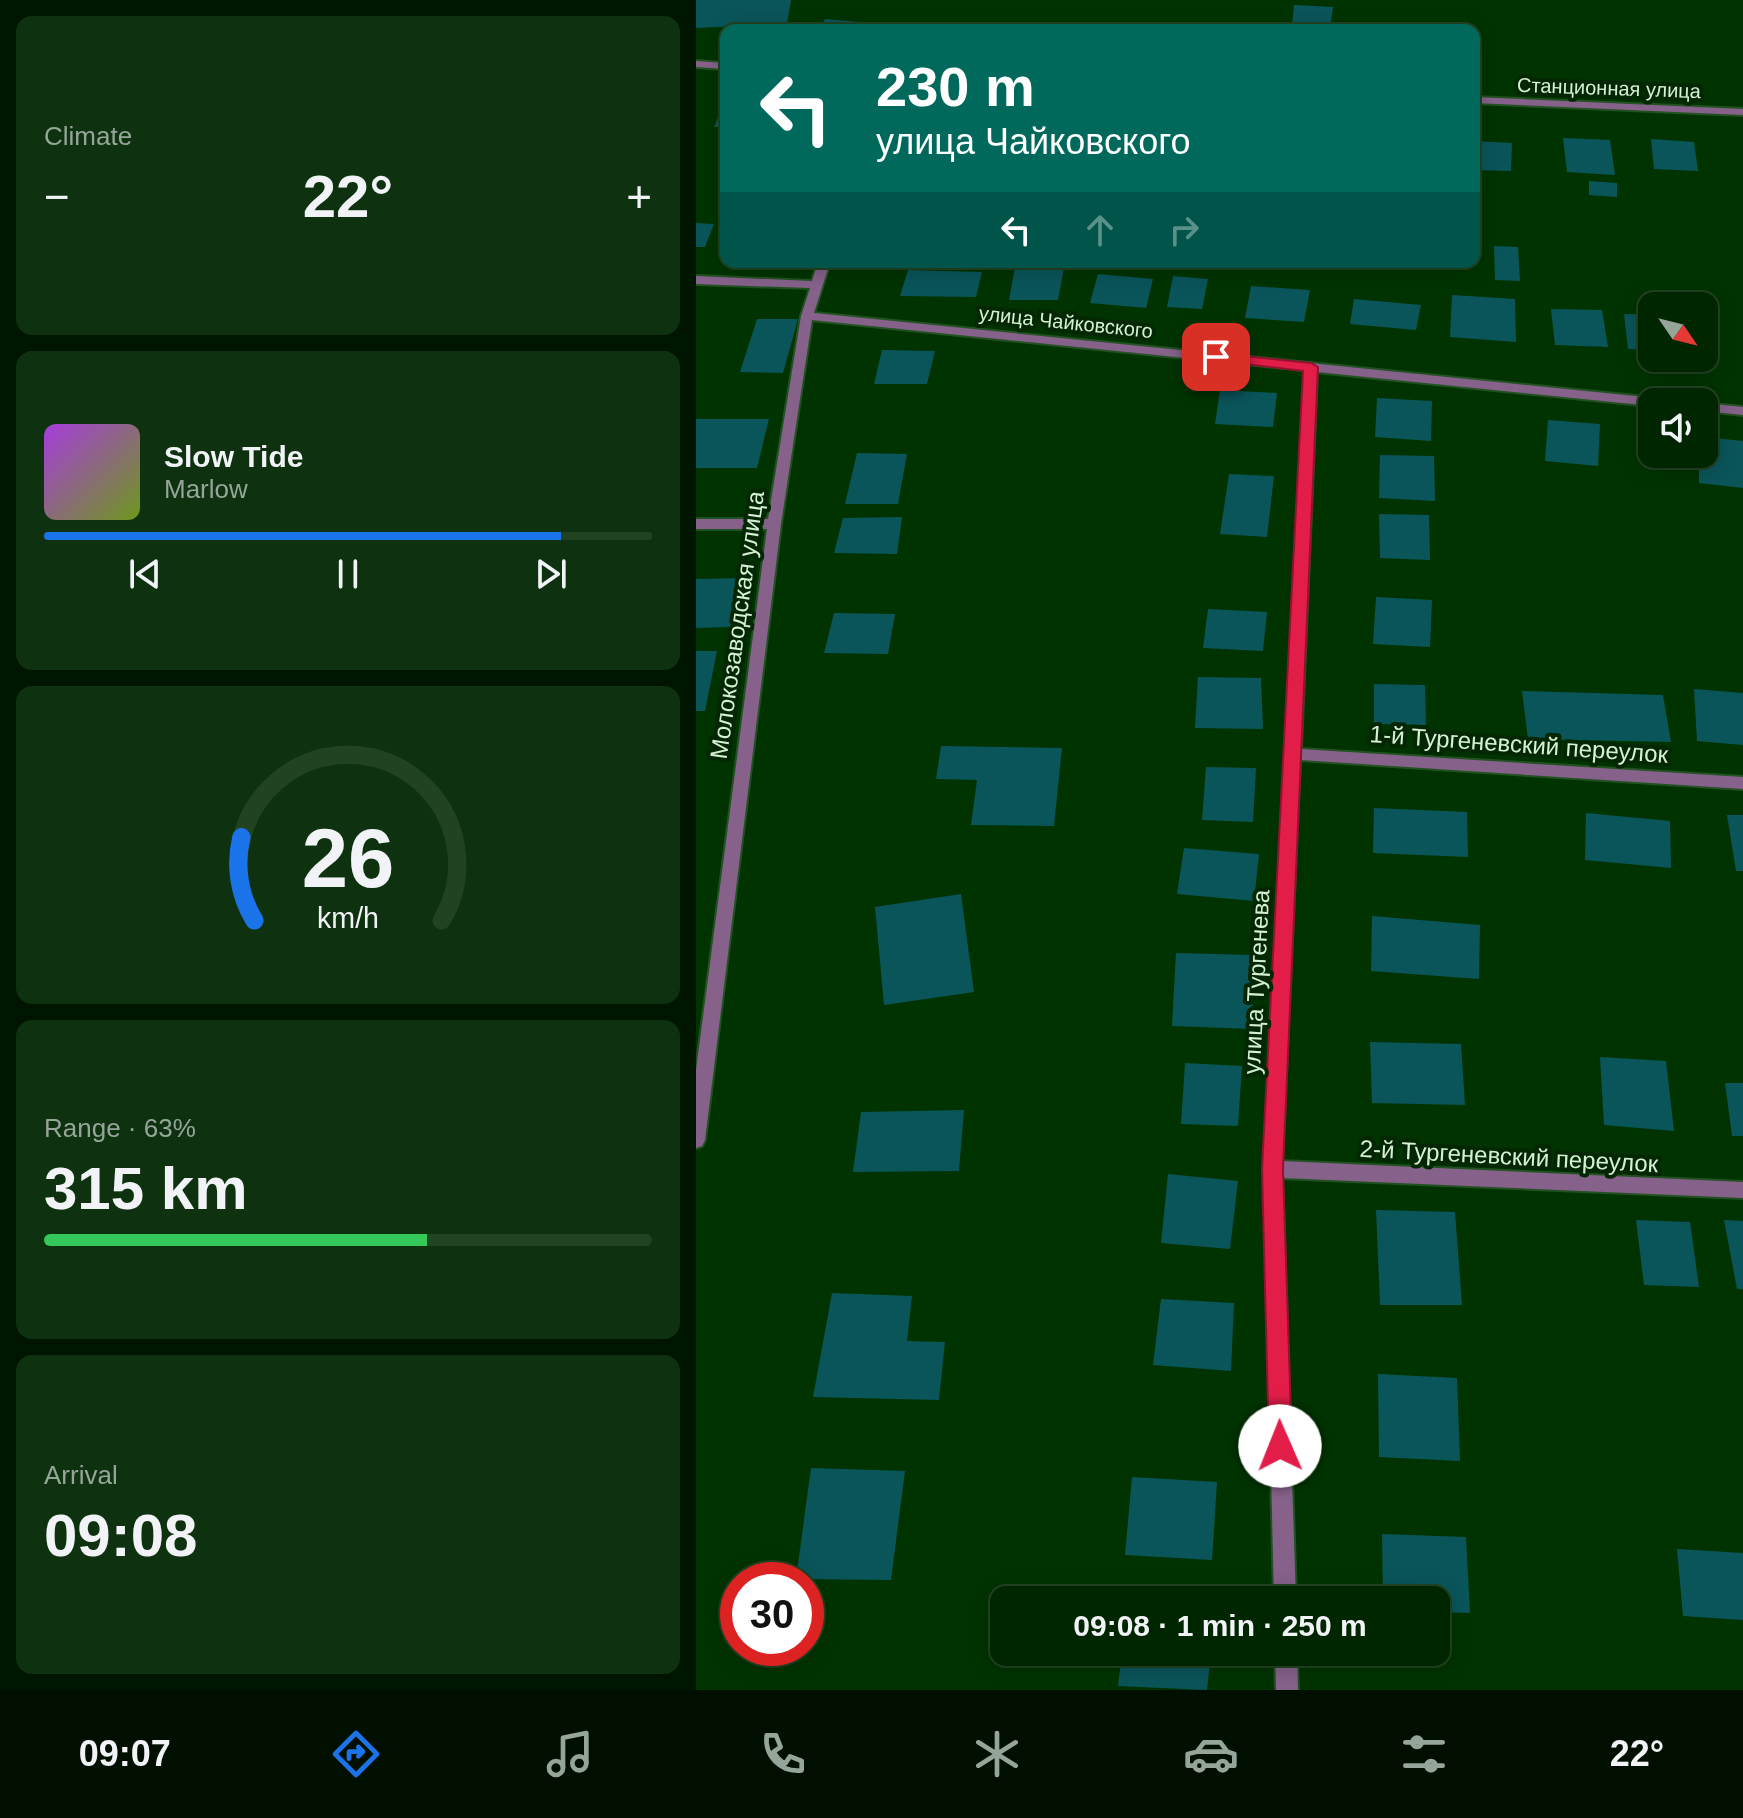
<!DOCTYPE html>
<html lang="en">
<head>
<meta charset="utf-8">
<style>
  body { margin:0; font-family:Helvetica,sans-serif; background:#0e320f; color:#f1f3f6; height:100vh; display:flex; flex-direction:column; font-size:30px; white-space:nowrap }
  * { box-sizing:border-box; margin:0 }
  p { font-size:26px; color:#95a599 }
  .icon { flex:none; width:44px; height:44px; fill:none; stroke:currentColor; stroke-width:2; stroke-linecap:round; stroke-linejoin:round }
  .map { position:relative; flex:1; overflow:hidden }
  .sheet { display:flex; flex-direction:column; gap:16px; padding:16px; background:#001500; width:696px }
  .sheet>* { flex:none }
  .hud { position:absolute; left:24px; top:24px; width:760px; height:244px; border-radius:16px; box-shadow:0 4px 20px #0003,0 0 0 2px #224322; background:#00695c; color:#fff; overflow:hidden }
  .needle { width:52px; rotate:125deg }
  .fabs { position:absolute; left:942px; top:292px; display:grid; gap:16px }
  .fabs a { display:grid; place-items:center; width:80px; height:80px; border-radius:16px; background:#002600; box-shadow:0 4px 20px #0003,0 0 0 2px #224322; font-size:40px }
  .speed { position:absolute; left:24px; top:1562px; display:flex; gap:16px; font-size:40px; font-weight:700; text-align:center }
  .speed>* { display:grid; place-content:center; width:104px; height:104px; border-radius:50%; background:#002600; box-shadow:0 4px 20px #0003,0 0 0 2px #224322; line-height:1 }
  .speed .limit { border:12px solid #d22; background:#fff; color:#111 }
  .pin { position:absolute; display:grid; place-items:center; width:68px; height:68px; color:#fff; margin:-34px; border-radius:16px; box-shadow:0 4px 12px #0006 }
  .me { position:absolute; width:88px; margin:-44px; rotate:359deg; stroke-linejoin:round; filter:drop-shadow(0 0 6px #0008) }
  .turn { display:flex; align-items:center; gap:28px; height:168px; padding:0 24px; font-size:36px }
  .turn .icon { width:104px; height:104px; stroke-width:2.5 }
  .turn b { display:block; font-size:56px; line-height:68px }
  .lanes { display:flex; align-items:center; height:76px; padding:0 24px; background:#0003; justify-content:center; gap:40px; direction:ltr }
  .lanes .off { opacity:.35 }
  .big { font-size:60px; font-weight:700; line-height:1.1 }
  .sheet .card { flex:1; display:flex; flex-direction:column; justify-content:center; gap:12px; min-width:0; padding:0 28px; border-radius:16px; background:#0e320f }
  .sheet .dial { align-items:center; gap:0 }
  .dial svg { height:208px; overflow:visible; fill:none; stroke:#224322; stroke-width:7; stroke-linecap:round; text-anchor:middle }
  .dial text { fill:#f1f3f6; stroke:none }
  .song { display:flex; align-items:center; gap:24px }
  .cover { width:96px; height:96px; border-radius:12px; background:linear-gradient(135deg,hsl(280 70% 55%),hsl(80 70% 35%)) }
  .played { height:8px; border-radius:4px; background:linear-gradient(90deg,#1a73e8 85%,#224322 85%) }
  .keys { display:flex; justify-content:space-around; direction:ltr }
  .heat { display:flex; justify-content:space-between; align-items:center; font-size:44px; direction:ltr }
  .charge { height:12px; border-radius:6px; background:linear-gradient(90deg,#34c759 63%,#224322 0) }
  .trip { position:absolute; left:294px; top:1586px; width:460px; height:80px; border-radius:16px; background:#002600; box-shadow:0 4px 20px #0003,0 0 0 2px #224322; font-weight:700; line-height:80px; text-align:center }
  .dock { display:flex; height:128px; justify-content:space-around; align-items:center; background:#000f00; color:#95a599 }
  .dock .icon { width:56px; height:56px }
  .dock .selected { color:#1a73e8 }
  .dock b { font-size:36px; color:#f1f3f6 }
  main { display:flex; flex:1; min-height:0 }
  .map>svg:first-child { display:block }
  .building { fill:#0a555a }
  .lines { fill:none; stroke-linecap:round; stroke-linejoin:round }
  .minor-casing { stroke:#225122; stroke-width:4 }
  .tertiary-casing { stroke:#225122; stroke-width:4 }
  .minor { fill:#86628a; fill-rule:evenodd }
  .tertiary { fill:#86628a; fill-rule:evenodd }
  .route { fill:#e11d48; stroke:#92132f; stroke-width:2 }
  .labels { text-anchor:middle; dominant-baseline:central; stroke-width:8; stroke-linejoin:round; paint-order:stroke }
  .far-street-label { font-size:20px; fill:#d5f0d3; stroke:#022702 }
  .street-label { font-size:24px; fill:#d5f0d3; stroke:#022702 }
</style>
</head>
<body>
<main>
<section class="sheet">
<div class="card"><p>Climate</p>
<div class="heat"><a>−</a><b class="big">22°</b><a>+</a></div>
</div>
<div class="card">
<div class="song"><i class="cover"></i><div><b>Slow Tide</b><p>Marlow</p></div></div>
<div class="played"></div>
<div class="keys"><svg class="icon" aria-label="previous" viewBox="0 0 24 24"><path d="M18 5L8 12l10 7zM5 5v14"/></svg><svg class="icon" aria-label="pause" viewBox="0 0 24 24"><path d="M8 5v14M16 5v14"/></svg><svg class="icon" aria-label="next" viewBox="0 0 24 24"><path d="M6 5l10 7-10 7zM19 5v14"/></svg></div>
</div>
<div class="card dial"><svg viewBox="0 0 100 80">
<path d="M14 69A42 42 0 1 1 86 69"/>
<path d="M14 69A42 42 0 0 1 9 37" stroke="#1a73e8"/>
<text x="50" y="56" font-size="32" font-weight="700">26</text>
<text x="50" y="72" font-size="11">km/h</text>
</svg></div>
<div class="card"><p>Range · 63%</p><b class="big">315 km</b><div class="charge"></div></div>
<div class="card"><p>Arrival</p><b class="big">09:08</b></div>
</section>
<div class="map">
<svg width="1047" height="1690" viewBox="0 0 1047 1690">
  <rect width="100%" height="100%" fill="#030"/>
  <!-- building -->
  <g class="building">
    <polygon points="0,0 95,0 91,24 0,28"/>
    <polygon points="598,5 637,7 634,28 596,26"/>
    <polygon points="129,19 187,24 183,30 122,30"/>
    <polygon points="30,98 30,127 18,127"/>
    <polygon points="867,138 914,140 919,175 871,172"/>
    <polygon points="955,139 998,142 1002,171 958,169"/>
    <polygon points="778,141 816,143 815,171 778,170"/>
    <polygon points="893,181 921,183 921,197 893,195"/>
    <polygon points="0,223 18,224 9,247 0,247"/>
    <polygon points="798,246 822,247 824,281 799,280"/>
    <polygon points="319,267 368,268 362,300 313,300"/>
    <polygon points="212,270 286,272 280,297 204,296"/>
    <polygon points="402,274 457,279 450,308 394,303"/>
    <polygon points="477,276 512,279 506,309 471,307"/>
    <polygon points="555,286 614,290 608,322 549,318"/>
    <polygon points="756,295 819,299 820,342 754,337"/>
    <polygon points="658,299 725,305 720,330 654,324"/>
    <polygon points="855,309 906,310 912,347 859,345"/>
    <polygon points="928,314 956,315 956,350 932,349"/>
    <polygon points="61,319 102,319 87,373 44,372"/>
    <polygon points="186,350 239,351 231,384 178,384"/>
    <polygon points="524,390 581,393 577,427 519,424"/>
    <polygon points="681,398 736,401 735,441 679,437"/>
    <polygon points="0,419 73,419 61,468 0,468"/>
    <polygon points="852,420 904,424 902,466 849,461"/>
    <polygon points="1008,437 1047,441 1047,488 1003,483 1003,454 1008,454"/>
    <polygon points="161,453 211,454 202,504 149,504"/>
    <polygon points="684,455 738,456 739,501 683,498"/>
    <polygon points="533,474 578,476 571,537 524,534"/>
    <polygon points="683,514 733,515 734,560 684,558"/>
    <polygon points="206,517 201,554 138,553 147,518"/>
    <polygon points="47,578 36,627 0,628 0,579"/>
    <polygon points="680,597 736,600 734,647 677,644"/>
    <polygon points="512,609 571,612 567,651 507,648"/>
    <polygon points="138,613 199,614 192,654 128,653"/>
    <polygon points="0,651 21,651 9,711 0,711"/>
    <polygon points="502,677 565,678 567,729 499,728"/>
    <polygon points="678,684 729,685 730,725 678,724"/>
    <polygon points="998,689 1047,693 1047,745 1001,741"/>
    <polygon points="826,691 967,695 975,742 832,739"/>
    <polygon points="245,746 366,748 358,826 275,825 281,780 240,779"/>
    <polygon points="510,767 560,768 557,822 506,820"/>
    <polygon points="678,808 771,812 772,857 677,853"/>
    <polygon points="890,813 974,821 975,868 889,860"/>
    <polygon points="1031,815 1047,815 1047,871 1040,871"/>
    <polygon points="488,848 563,854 558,901 481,894"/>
    <polygon points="265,894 278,992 188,1005 179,907"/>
    <polygon points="676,916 784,925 783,979 675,971"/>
    <polygon points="480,953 557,955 556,1029 476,1026"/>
    <polygon points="674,1042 765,1044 769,1105 676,1103"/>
    <polygon points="904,1057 970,1061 978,1131 908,1125"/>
    <polygon points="489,1063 546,1066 542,1126 485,1124"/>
    <polygon points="1029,1083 1047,1083 1047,1136 1036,1136"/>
    <polygon points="268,1110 263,1171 157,1172 165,1112"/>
    <polygon points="472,1174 542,1181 534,1249 465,1243"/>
    <polygon points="680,1210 759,1212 766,1305 684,1305"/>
    <polygon points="940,1220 994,1222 1003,1287 948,1285"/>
    <polygon points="1028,1220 1047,1221 1047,1289 1041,1289"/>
    <polygon points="136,1293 216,1296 211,1341 249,1342 243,1400 117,1397"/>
    <polygon points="465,1299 538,1303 535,1371 457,1365"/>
    <polygon points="682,1374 761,1378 764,1461 683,1457"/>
    <polygon points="115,1468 209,1471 195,1580 100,1579"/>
    <polygon points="436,1477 521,1482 516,1560 429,1555"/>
    <polygon points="686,1534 770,1537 774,1613 740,1612 740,1600 687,1600"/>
    <polygon points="981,1549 1047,1553 1047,1620 987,1616"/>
    <polygon points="426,1652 515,1652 511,1690 422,1686"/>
  </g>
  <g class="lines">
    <defs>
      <g id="minor">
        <polygon points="122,262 134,262 118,313 959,398 965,402 956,402 956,406 621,372 605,749 1047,777 1047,789 604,760 586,1161 1047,1182 1047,1198 586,1178 600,1600 578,1600 568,1169 609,370 116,320 85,524 9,1140 6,1146 0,1148 0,1070 71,529 0,529 0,519 72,519 105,316 114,288 0,284 0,276 116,281"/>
        <polygon points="1008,403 1047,407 1047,415 1008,411"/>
        <polygon points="579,1652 601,1652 602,1690 580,1690"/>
      </g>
      <g id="tertiary">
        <polygon points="0,61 30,63 30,69 0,67"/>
        <polygon points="778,97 1047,109 1047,115 778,103"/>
      </g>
    </defs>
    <!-- minor casing -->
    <use href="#minor" class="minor-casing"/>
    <!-- tertiary casing -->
    <use href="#tertiary" class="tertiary-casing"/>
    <!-- minor -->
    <use href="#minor" class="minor"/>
    <!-- tertiary -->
    <use href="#tertiary" class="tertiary"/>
  </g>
  <!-- route -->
  <polygon class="route" points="520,353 615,363 622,367 587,1169 596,1446 593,1454 584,1457 576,1454 573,1446 566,1169 607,371 515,360 515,354"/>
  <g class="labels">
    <!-- far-street labels -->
    <g class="far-street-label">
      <text transform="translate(913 88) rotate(2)">Станционная улица</text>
      <text transform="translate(370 322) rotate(6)">улица Чайковского</text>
    </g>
    <!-- street labels -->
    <g class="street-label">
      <text transform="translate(41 625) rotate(-82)">Молокозаводская улица</text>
      <text transform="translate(823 744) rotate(4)">1-й Тургеневский переулок</text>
      <text transform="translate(560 982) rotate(-87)">улица Тургенева</text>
      <text transform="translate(813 1156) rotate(3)">2-й Тургеневский переулок</text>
    </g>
  </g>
</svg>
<div class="fabs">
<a><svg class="needle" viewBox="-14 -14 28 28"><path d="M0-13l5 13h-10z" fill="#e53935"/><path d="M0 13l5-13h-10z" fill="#95a599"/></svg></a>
<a><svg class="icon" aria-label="sound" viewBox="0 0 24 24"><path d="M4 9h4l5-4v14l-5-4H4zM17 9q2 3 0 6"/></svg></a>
</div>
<div class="speed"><div class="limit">30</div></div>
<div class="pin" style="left:520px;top:357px;background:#d93025"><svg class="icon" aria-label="arrive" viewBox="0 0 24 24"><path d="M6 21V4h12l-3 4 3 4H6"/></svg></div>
<svg class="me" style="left:584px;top:1446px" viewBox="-20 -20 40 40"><circle r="19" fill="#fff"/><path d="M0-13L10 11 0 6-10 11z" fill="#e11d48"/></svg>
<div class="trip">09:08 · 1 min · 250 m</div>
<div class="hud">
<div class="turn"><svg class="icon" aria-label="left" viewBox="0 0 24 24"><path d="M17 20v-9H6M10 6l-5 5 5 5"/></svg><div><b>230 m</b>улица Чайковского</div></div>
<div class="lanes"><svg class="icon" aria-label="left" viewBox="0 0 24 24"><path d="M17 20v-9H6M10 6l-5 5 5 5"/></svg><svg class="icon off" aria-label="ahead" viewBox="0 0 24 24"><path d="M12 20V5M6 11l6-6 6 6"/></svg><svg class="icon off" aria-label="right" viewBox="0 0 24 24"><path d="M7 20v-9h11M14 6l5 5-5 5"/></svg></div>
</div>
</div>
</main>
<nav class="dock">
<b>09:07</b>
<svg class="icon selected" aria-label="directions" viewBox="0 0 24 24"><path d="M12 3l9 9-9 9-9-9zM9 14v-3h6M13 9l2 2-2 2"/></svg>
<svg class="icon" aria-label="music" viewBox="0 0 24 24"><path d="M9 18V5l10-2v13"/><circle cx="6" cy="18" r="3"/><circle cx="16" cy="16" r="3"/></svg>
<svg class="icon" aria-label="phone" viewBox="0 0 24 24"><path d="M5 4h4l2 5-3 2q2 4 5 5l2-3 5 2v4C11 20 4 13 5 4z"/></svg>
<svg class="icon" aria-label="climate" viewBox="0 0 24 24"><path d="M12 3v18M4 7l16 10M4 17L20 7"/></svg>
<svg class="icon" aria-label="car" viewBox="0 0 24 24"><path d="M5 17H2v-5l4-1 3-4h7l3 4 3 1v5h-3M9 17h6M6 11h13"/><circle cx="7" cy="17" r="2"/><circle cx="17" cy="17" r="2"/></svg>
<svg class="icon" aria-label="filters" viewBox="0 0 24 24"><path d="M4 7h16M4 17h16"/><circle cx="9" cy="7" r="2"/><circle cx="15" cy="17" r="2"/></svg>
<b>22°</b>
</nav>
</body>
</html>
